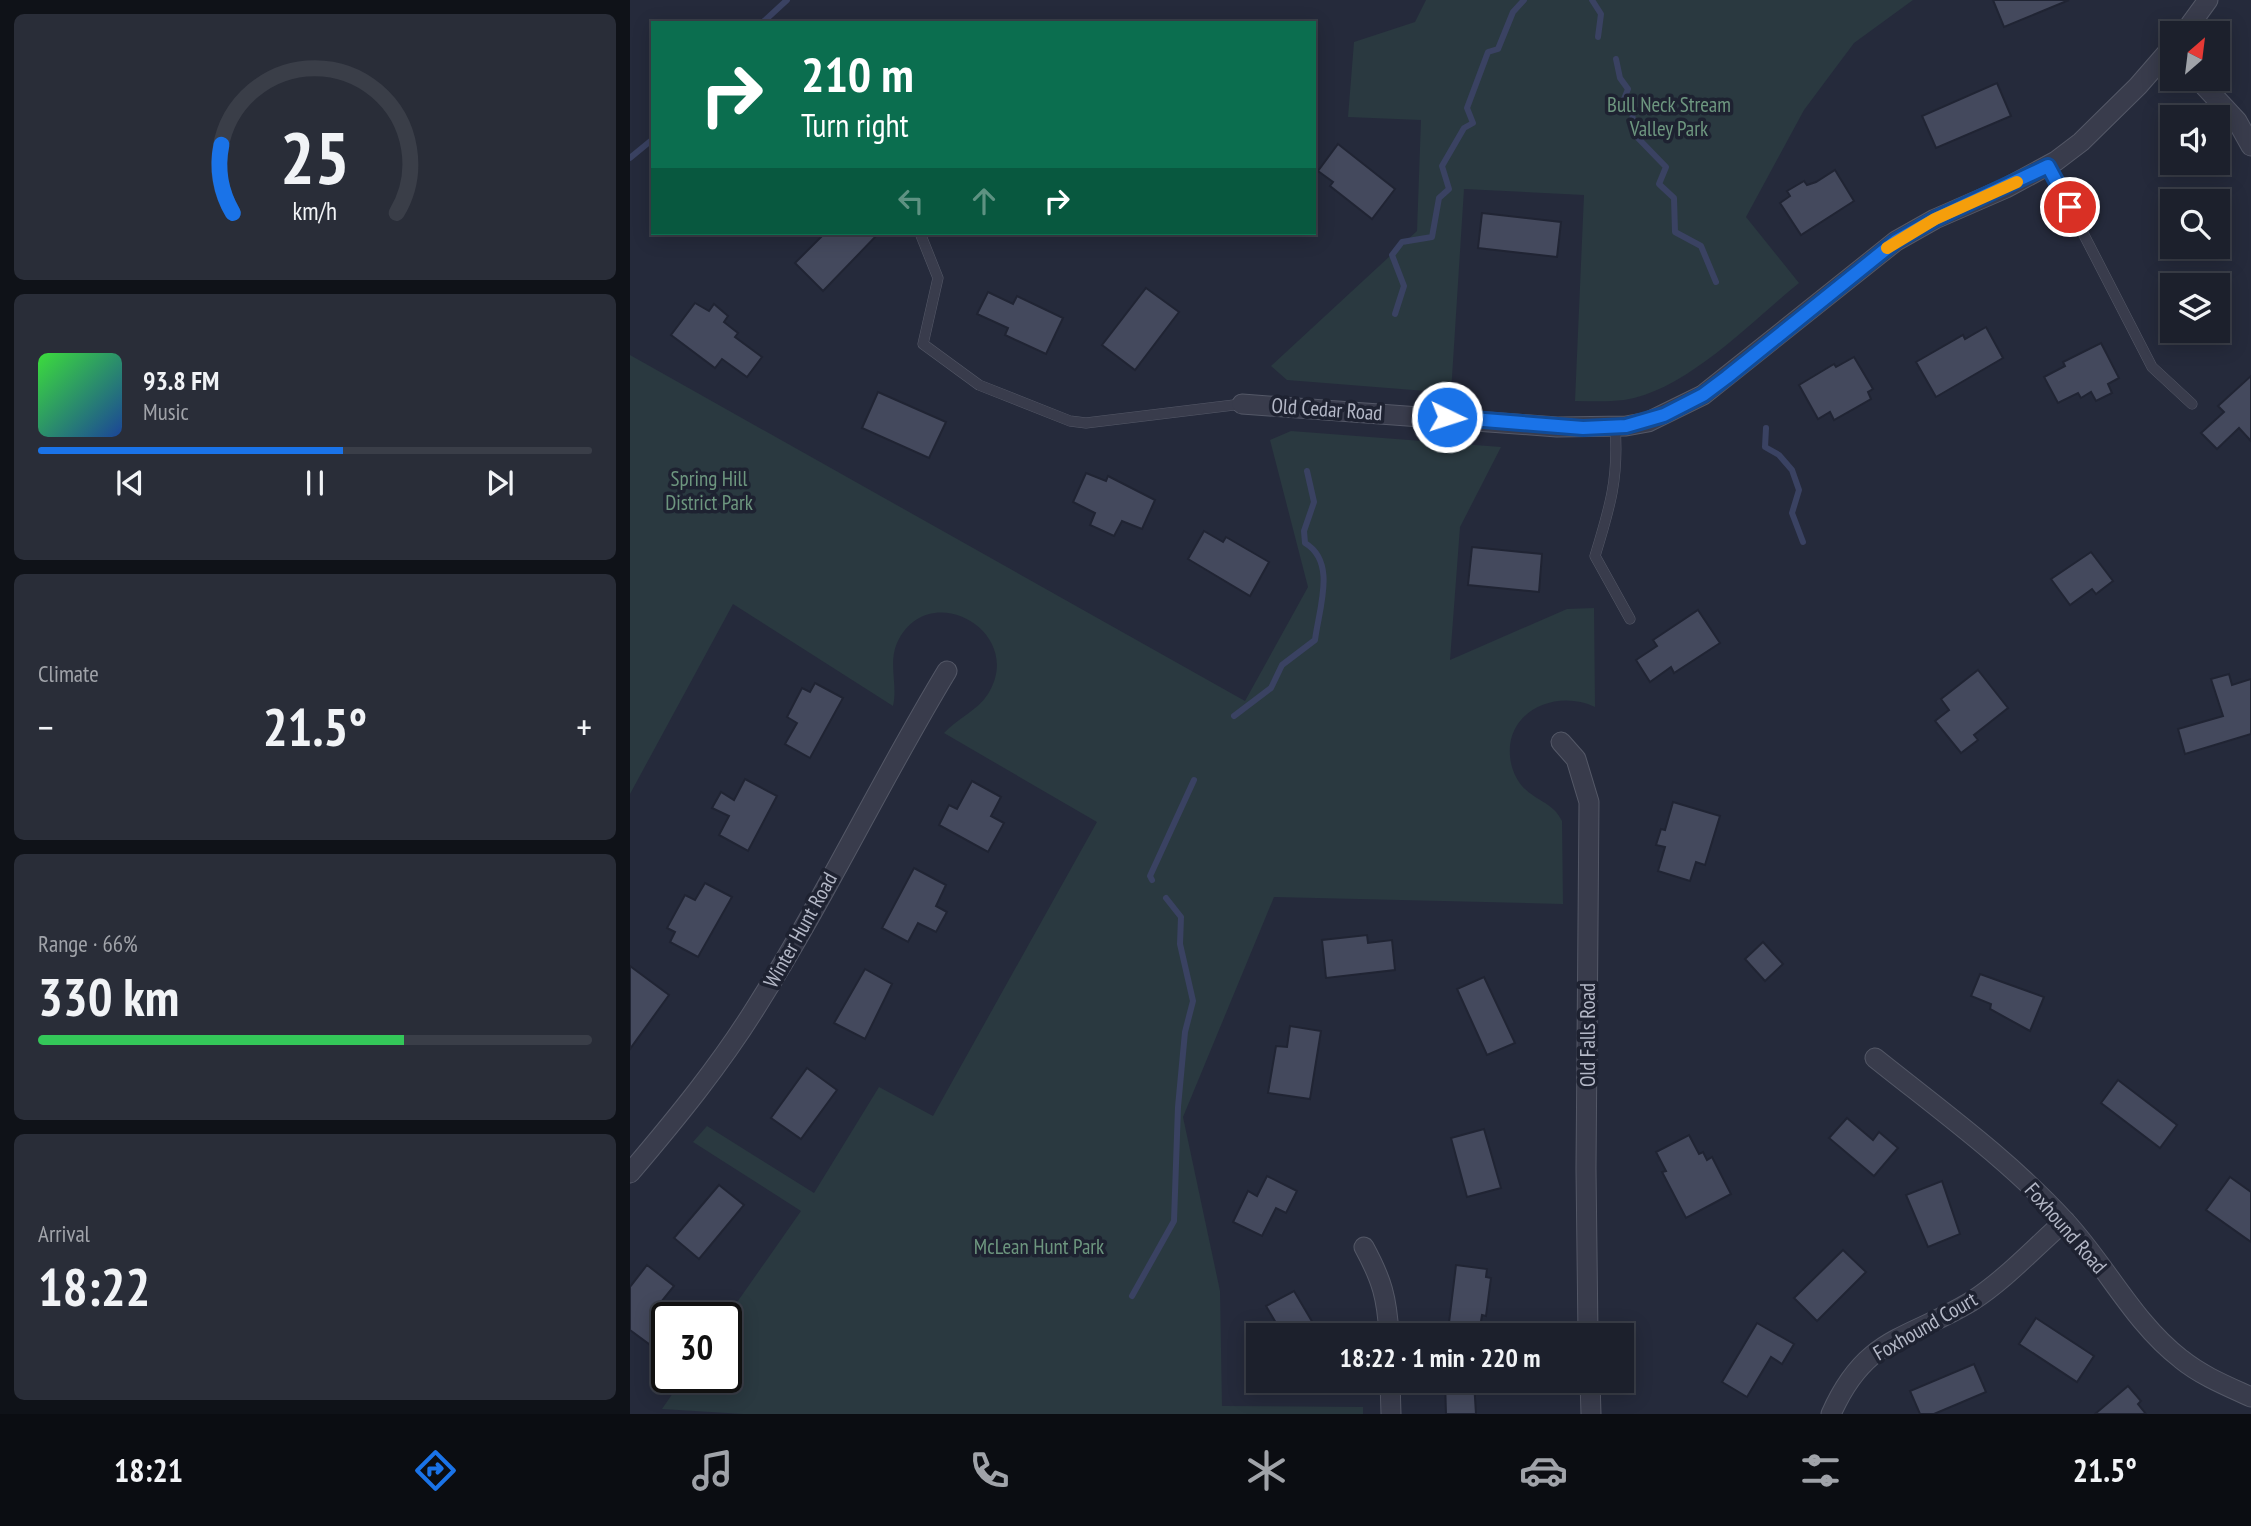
<!DOCTYPE html>
<html lang="en">
<head>
<meta charset="utf-8">
<style>
  body { margin:0; font-family:"PT Sans Narrow",sans-serif; background:#292d38; color:#f1f3f6; height:100vh; display:flex; flex-direction:column; font-size:26px; white-space:nowrap }
  * { box-sizing:border-box; margin:0 }
  p { font-size:23px; color:#a0a3a9 }
  .icon { flex:none; width:38px; height:38px; fill:none; stroke:currentColor; stroke-width:2; stroke-linecap:round; stroke-linejoin:round }
  .map { position:relative; flex:1; overflow:hidden }
  .details { display:flex; flex-direction:column; gap:14px; padding:14px; background:#0f1218; width:630px }
  .details>* { flex:none }
  .banner { position:absolute; left:21px; top:21px; width:665px; height:214px; border-radius:0px; box-shadow:0 4px 18px #0003,0 0 0 2px #3a3e48; background:#0b6e4f; color:#fff; overflow:hidden }
  .needle { width:46px; rotate:28deg }
  .tools { position:absolute; left:1530px; top:21px; display:grid; gap:14px }
  .tools a { display:grid; place-items:center; width:70px; height:70px; border-radius:0px; background:#1c202c; box-shadow:0 4px 18px #0003,0 0 0 2px #3a3e48; font-size:35px }
  .speed { position:absolute; left:21px; top:1302px; display:flex; gap:14px; font-size:35px; font-weight:700; text-align:center }
  .speed>* { display:grid; place-content:center; width:91px; height:91px; border-radius:50%; background:#1c202c; box-shadow:0 4px 18px #0003,0 0 0 2px #3a3e48; line-height:1 }
  .speed .limit { border:4px solid #111; border-radius:10px; background:#fff; color:#111 }
  .pin { position:absolute; display:grid; place-items:center; width:60px; height:60px; color:#fff; margin:-30px; border:4px solid #fff; border-radius:50%; box-shadow:0 2px 7px #0007 }
  .me { position:absolute; width:77px; margin:-38px; rotate:94deg; stroke-linejoin:round; filter:drop-shadow(0 0 5px #0008) }
  .turn { display:flex; align-items:center; gap:24px; height:147px; padding:0 35px; font-size:32px }
  .turn .icon { width:91px; height:91px; stroke-width:2.5 }
  .turn b { display:block; font-size:49px; line-height:60px }
  .lanes { display:flex; align-items:center; height:66px; padding:0 35px; background:#0003; justify-content:center; gap:35px; direction:ltr }
  .lanes .off { opacity:.35 }
  .big { font-size:52px; font-weight:600; line-height:1.1 }
  .details .tile { flex:1; display:flex; flex-direction:column; justify-content:center; gap:10px; min-width:0; padding:0 24px; border-radius:10px; background:#292d38 }
  .details .dial { align-items:center; gap:0 }
  .dial svg { height:182px; overflow:visible; fill:none; stroke:#3a3e48; stroke-width:7; stroke-linecap:round; text-anchor:middle }
  .dial text { fill:#f1f3f6; stroke:none }
  .song { display:flex; align-items:center; gap:21px }
  .cover { width:84px; height:84px; border-radius:10px; background:linear-gradient(135deg,hsl(120 70% 55%),hsl(220 70% 35%)) }
  .played { height:7px; border-radius:4px; background:linear-gradient(90deg,#1a73e8 55%,#3a3e48 55%) }
  .keys { display:flex; justify-content:space-around; direction:ltr }
  .heat { display:flex; justify-content:space-between; align-items:center; font-size:38px; direction:ltr }
  .charge { height:10px; border-radius:5px; background:linear-gradient(90deg,#34c759 66%,#3a3e48 0) }
  .trip { position:absolute; left:616px; top:1323px; width:388px; height:70px; border-radius:0px; background:#1c202c; box-shadow:0 4px 18px #0003,0 0 0 2px #3a3e48; font-weight:600; line-height:70px; text-align:center }
  .tab-bar { display:flex; height:112px; justify-content:space-around; align-items:center; background:#0b0d12; color:#a0a3a9 }
  .tab-bar .icon { width:49px; height:49px }
  .tab-bar .on { color:#1a73e8 }
  .tab-bar b { font-size:32px; color:#f1f3f6 }
  main { display:flex; flex:1; min-height:0 }
  .map>svg:first-child { display:block }
  .green { fill:#2a3940 }
  .lines { fill:none; stroke-linecap:round; stroke-linejoin:round }
  .stream { stroke:#3a4262; stroke-width:6 }
  .building { fill:#44495d; stroke:#202433; stroke-width:2 }
  .lane-casing { stroke:#545867; stroke-width:11 }
  .street-casing { stroke:#545867; stroke-width:21 }
  .lane { stroke:#393c4c; stroke-width:10 }
  .street { stroke:#393c4c; stroke-width:19 }
  .route-casing { stroke:#114b97; stroke-width:18 }
  .route { stroke:#1a73e8; stroke-width:12 }
  .slow { stroke:#f59e0b; stroke-width:12 }
  .labels { text-anchor:middle; dominant-baseline:central; stroke-width:7; stroke-linejoin:round; paint-order:stroke }
  .park-label { font-size:21px; fill:#6d967f; stroke:#1e2231 }
  .street-label { font-size:21px; fill:#b4b8c7; stroke:#1e2231 }
</style>
</head>
<body>
<main>
<section class="details">
<div class="tile dial"><svg viewBox="0 0 100 80">
<path d="M14 69A42 42 0 1 1 86 69"/>
<path d="M14 69A42 42 0 0 1 9 39" stroke="#1a73e8"/>
<text x="50" y="56" font-size="32" font-weight="700">25</text>
<text x="50" y="72" font-size="11">km/h</text>
</svg></div>
<div class="tile">
<div class="song"><i class="cover"></i><div><b>93.8 FM</b><p>Music</p></div></div>
<div class="played"></div>
<div class="keys"><svg class="icon" aria-label="previous" viewBox="0 0 24 24"><path d="M18 5L8 12l10 7zM5 5v14"/></svg><svg class="icon" aria-label="pause" viewBox="0 0 24 24"><path d="M8 5v14M16 5v14"/></svg><svg class="icon" aria-label="next" viewBox="0 0 24 24"><path d="M6 5l10 7-10 7zM19 5v14"/></svg></div>
</div>
<div class="tile"><p>Climate</p>
<div class="heat"><a>−</a><b class="big">21.5°</b><a>+</a></div>
</div>
<div class="tile"><p>Range · 66%</p><b class="big">330 km</b><div class="charge"></div></div>
<div class="tile"><p>Arrival</p><b class="big">18:22</b></div>
</section>
<div class="map">
<svg width="1621" height="1414" viewBox="0 0 1621 1414">
  <rect width="100%" height="100%" fill="#252a3b"/>
  <!-- green -->
  <g class="green">
    <path d="M796,0H1283L1224,43L1174,110L1116,217L1169,283C1121,322 1056,391 994,400C978,402 961,401 945,401L954,195L834,189L821,393L657,380L641,366L787,231L791,120L718,117L724,42L785,22Z"/>
    <path d="M0,355L615,701L678,587L640,440L661,431L871,447L830,527L820,660L937,609L964,608L965,707C923,687 868,715 882,767C892,801 921,797 932,821L933,904L644,897L553,1117L590,1291L592,1406L733,1407V1414H113L32,1409L54,1377H96V1318L171,1211L63,1142L77,1126L184,1193L249,1087L303,1116L467,822L314,733C328,718 347,711 358,694C397,631 297,576 267,643C258,664 268,685 263,706L103,604L0,794Z"/>
  </g>
  <g class="lines">
    <!-- stream -->
    <g class="stream">
      <polyline points="962,0 971,14 968,37"/>
      <polyline points="132,23 157,0"/>
      <polyline points="986,59 990,78 998,89 992,104 1002,110 1004,134 1036,167 1029,184 1044,198 1045,232 1071,246 1086,282"/>
      <polyline points="0,158 23,139"/>
      <polyline points="765,314 774,286 762,255 772,242 802,237 809,198 819,189 812,166 834,128 843,123 837,108 858,52 868,49 883,12 894,0"/>
      <polyline points="1136,428 1135,447 1149,455 1162,470 1169,490 1162,513 1173,542"/>
      <path d="M604,716L641,688L652,665L685,640C689,608 707,562 675,543L674,531L684,502L677,471"/>
      <polyline points="522,880 520,876 564,780"/>
      <polyline points="502,1296 544,1221 548,1107 555,1032 563,1001 550,944 551,917 536,898"/>
    </g>
  </g>
  <!-- building -->
  <g class="building">
    <polygon points="1363,0 1439,0 1374,27"/>
    <polygon points="1367,83 1381,116 1306,148 1292,116"/>
    <polygon points="708,144 765,189 742,219 700,186 703,182 688,171"/>
    <polygon points="1205,170 1224,201 1171,235 1150,203 1160,196 1157,191 1174,181 1177,185 1186,182"/>
    <polygon points="852,213 931,222 927,257 848,248"/>
    <polygon points="195,233 249,233 193,291 165,263"/>
    <polygon points="516,288 549,312 505,370 472,345"/>
    <polygon points="358,292 383,304 387,296 433,318 416,354 375,335 378,328 347,314"/>
    <polygon points="65,303 79,311 84,304 98,316 94,322 108,333 105,337 132,357 117,377 92,359 85,368 41,335"/>
    <polygon points="1356,327 1373,358 1306,397 1286,362 1333,335 1335,339"/>
    <polygon points="1471,343 1489,378 1478,384 1482,393 1466,401 1461,392 1451,398 1448,393 1428,403 1414,377 1435,366 1433,362"/>
    <polygon points="1224,357 1243,389 1238,392 1241,399 1204,420 1200,412 1188,419 1169,385 1204,364 1206,367"/>
    <polygon points="1621,376 1621,441 1609,428 1587,449 1571,433 1594,412 1588,406"/>
    <polygon points="248,392 316,422 299,458 232,428"/>
    <polygon points="456,473 476,481 478,476 525,500 512,529 492,521 484,536 460,525 465,513 443,502"/>
    <polygon points="574,531 593,542 596,537 639,562 620,596 558,559"/>
    <polygon points="842,547 912,554 909,592 838,585"/>
    <polygon points="1461,552 1483,581 1466,594 1462,589 1440,605 1421,579"/>
    <polygon points="1068,610 1090,643 1044,673 1041,667 1020,682 1006,660 1027,646 1023,640"/>
    <polygon points="1348,670 1378,708 1344,735 1348,740 1331,753 1305,721 1319,710 1311,699"/>
    <polygon points="1599,674 1602,685 1621,679 1621,734 1555,754 1548,729 1593,716 1581,679"/>
    <polygon points="185,683 213,698 180,758 155,744 167,723 157,717 172,688 180,692"/>
    <polygon points="115,779 147,796 118,851 89,835 99,816 82,808 91,792 104,800"/>
    <polygon points="342,781 371,797 361,816 374,823 358,852 309,825 319,805 327,809"/>
    <polygon points="1043,802 1090,816 1075,865 1066,862 1060,881 1028,871 1035,847 1026,845 1031,829 1035,830"/>
    <polygon points="284,868 316,885 306,906 317,912 306,932 288,923 278,942 252,928"/>
    <polygon points="75,883 102,897 68,957 40,942 45,932 37,928 55,895 65,900"/>
    <polygon points="737,935 738,943 762,940 765,970 696,978 692,940"/>
    <polygon points="1133,942 1153,964 1135,981 1115,959"/>
    <polygon points="0,966 39,995 0,1049"/>
    <polygon points="235,969 262,984 235,1039 204,1023"/>
    <polygon points="1350,974 1414,997 1400,1031 1360,1009 1361,1004 1341,996"/>
    <polygon points="854,977 885,1043 857,1055 827,989"/>
    <polygon points="660,1026 691,1031 680,1099 638,1093 646,1046 657,1047"/>
    <polygon points="177,1068 207,1090 171,1139 141,1118"/>
    <polygon points="1488,1080 1547,1125 1530,1148 1471,1103"/>
    <polygon points="1217,1118 1243,1140 1249,1132 1268,1148 1244,1176 1199,1138"/>
    <polygon points="854,1129 871,1188 837,1197 821,1138"/>
    <polygon points="1059,1135 1069,1154 1073,1152 1077,1160 1082,1157 1101,1194 1056,1218 1032,1172 1036,1171 1026,1152"/>
    <polygon points="637,1176 667,1191 656,1213 646,1208 632,1236 603,1222 618,1191 627,1196"/>
    <polygon points="1600,1177 1621,1192 1621,1242 1576,1210"/>
    <polygon points="1312,1181 1330,1234 1298,1247 1276,1195"/>
    <polygon points="89,1185 114,1205 69,1259 44,1238"/>
    <polygon points="1213,1250 1236,1272 1187,1321 1164,1298"/>
    <polygon points="17,1265 44,1286 31,1302 43,1311 19,1344 0,1330 0,1287"/>
    <polygon points="826,1265 857,1269 856,1277 861,1278 856,1316 852,1315 849,1334 818,1331"/>
    <polygon points="664,1291 690,1335 653,1335 636,1306"/>
    <polygon points="1406,1318 1464,1356 1447,1382 1389,1344"/>
    <polygon points="1127,1323 1164,1344 1152,1364 1141,1357 1117,1397 1092,1382"/>
    <polygon points="1344,1364 1356,1392 1304,1414 1290,1414 1280,1391"/>
    <polygon points="815,1381 844,1381 846,1414 816,1414"/>
    <polygon points="1498,1386 1511,1401 1508,1404 1516,1414 1465,1414"/>
  </g>
  <g class="lines">
    <defs>
      <g id="lane">
        <polyline points="1418,165 1522,367 1562,404"/>
        <polyline points="290,233 308,278 293,344 349,385 440,421 456,423 612,404"/>
        <path d="M985,426C989,478 980,507 965,556L1000,619"/>
      </g>
      <g id="street">
        <polyline points="1554,33 1578,0"/>
        <polyline points="1568,79 1607,121 1621,146"/>
        <polyline points="612,404 927,427 996,426 1018,422 1073,395 1266,241 1305,219 1376,188 1426,161 1451,142 1508,86 1542,47"/>
        <polyline points="931,742 946,759 959,802 956,1169 958,1335"/>
        <path d="M1245,1058C1310,1110 1379,1160 1435,1221C1476,1265 1503,1322 1551,1359C1572,1376 1597,1386 1621,1397"/>
        <path d="M0,1173C46,1119 91,1064 128,1004C196,896 251,780 317,671"/>
        <path d="M734,1247C752,1280 757,1298 759,1335"/>
        <polyline points="760,1381 761,1414"/>
        <polyline points="960,1381 961,1414"/>
        <path d="M1201,1414C1236,1335 1278,1340 1342,1301C1376,1279 1405,1247 1435,1221"/>
      </g>
    </defs>
    <!-- lane casing -->
    <use href="#lane" class="lane-casing"/>
    <!-- street casing -->
    <use href="#street" class="street-casing"/>
    <!-- lane -->
    <use href="#lane" class="lane"/>
    <!-- street -->
    <use href="#street" class="street"/>
  </g>
  <g class="lines">
    <defs>
      <polyline id="route" points="817,417 953,428 996,426 1034,415 1073,395 1097,377 1266,241 1305,219 1418,166 1440,207"/>
    </defs>
    <!-- route casing -->
    <use href="#route" class="route-casing"/>
    <!-- route -->
    <use href="#route" class="route"/>
    <!-- slow -->
    <polyline class="slow" points="1257,248 1305,219 1387,182"/>
  </g>
  <g class="labels">
    <!-- park labels -->
    <g class="park-label">
      <text x="1039" y="104">Bull Neck Stream<tspan x="1039" dy="24">Valley Park</tspan></text>
      <text x="79" y="478">Spring Hill<tspan x="79" dy="24">District Park</tspan></text>
      <text x="409" y="1246">McLean Hunt Park</text>
    </g>
    <!-- street labels -->
    <g class="street-label">
      <text transform="translate(697 409) rotate(4)">Old Cedar Road</text>
      <text transform="translate(170 930) rotate(-61)">Winter Hunt Road</text>
      <text transform="translate(957 1035) rotate(-90)">Old Falls Road</text>
      <text transform="translate(1436 1228) rotate(49)">Foxhound Road</text>
      <text transform="translate(1295 1326) rotate(-30)">Foxhound Court</text>
    </g>
  </g>
</svg>
<div class="tools">
<a><svg class="needle" viewBox="-14 -14 28 28"><path d="M0-13l5 13h-10z" fill="#e53935"/><path d="M0 13l5-13h-10z" fill="#a0a3a9"/></svg></a>
<a><svg class="icon" aria-label="sound" viewBox="0 0 24 24"><path d="M4 9h4l5-4v14l-5-4H4zM17 9q2 3 0 6"/></svg></a>
<a><svg class="icon" aria-label="search" viewBox="0 0 24 24"><circle cx="10" cy="10" r="6"/><path d="M15 15l6 6"/></svg></a>
<a><svg class="icon" aria-label="layers" viewBox="0 0 24 24"><path d="M12 4l9 5-9 5-9-5zM3 14l9 5 9-5"/></svg></a>
</div>
<div class="speed"><div class="limit">30</div></div>
<div class="pin" style="left:1440px;top:207px;background:#d93025"><svg class="icon" aria-label="arrive" viewBox="0 0 24 24"><path d="M6 21V4h12l-3 4 3 4H6"/></svg></div>
<svg class="me" style="left:817px;top:417px" viewBox="-20 -20 40 40"><circle r="17" fill="#1a73e8" stroke="#fff" stroke-width="3"/><path d="M0-11L8 9 0 5-8 9z" fill="#fff"/></svg>
<div class="trip">18:22 · 1 min · 220 m</div>
<div class="banner">
<div class="turn"><svg class="icon" aria-label="right" viewBox="0 0 24 24"><path d="M7 20v-9h11M14 6l5 5-5 5"/></svg><div><b>210 m</b>Turn right</div></div>
<div class="lanes"><svg class="icon off" aria-label="left" viewBox="0 0 24 24"><path d="M17 20v-9H6M10 6l-5 5 5 5"/></svg><svg class="icon off" aria-label="ahead" viewBox="0 0 24 24"><path d="M12 20V5M6 11l6-6 6 6"/></svg><svg class="icon" aria-label="right" viewBox="0 0 24 24"><path d="M7 20v-9h11M14 6l5 5-5 5"/></svg></div>
</div>
</div>
</main>
<nav class="tab-bar">
<b>18:21</b>
<svg class="icon on" aria-label="directions" viewBox="0 0 24 24"><path d="M12 3l9 9-9 9-9-9zM9 14v-3h6M13 9l2 2-2 2"/></svg>
<svg class="icon" aria-label="music" viewBox="0 0 24 24"><path d="M9 18V5l10-2v13"/><circle cx="6" cy="18" r="3"/><circle cx="16" cy="16" r="3"/></svg>
<svg class="icon" aria-label="phone" viewBox="0 0 24 24"><path d="M5 4h4l2 5-3 2q2 4 5 5l2-3 5 2v4C11 20 4 13 5 4z"/></svg>
<svg class="icon" aria-label="climate" viewBox="0 0 24 24"><path d="M12 3v18M4 7l16 10M4 17L20 7"/></svg>
<svg class="icon" aria-label="car" viewBox="0 0 24 24"><path d="M5 17H2v-5l4-1 3-4h7l3 4 3 1v5h-3M9 17h6M6 11h13"/><circle cx="7" cy="17" r="2"/><circle cx="17" cy="17" r="2"/></svg>
<svg class="icon" aria-label="filters" viewBox="0 0 24 24"><path d="M4 7h16M4 17h16"/><circle cx="9" cy="7" r="2"/><circle cx="15" cy="17" r="2"/></svg>
<b>21.5°</b>
</nav>
</body>
</html>
